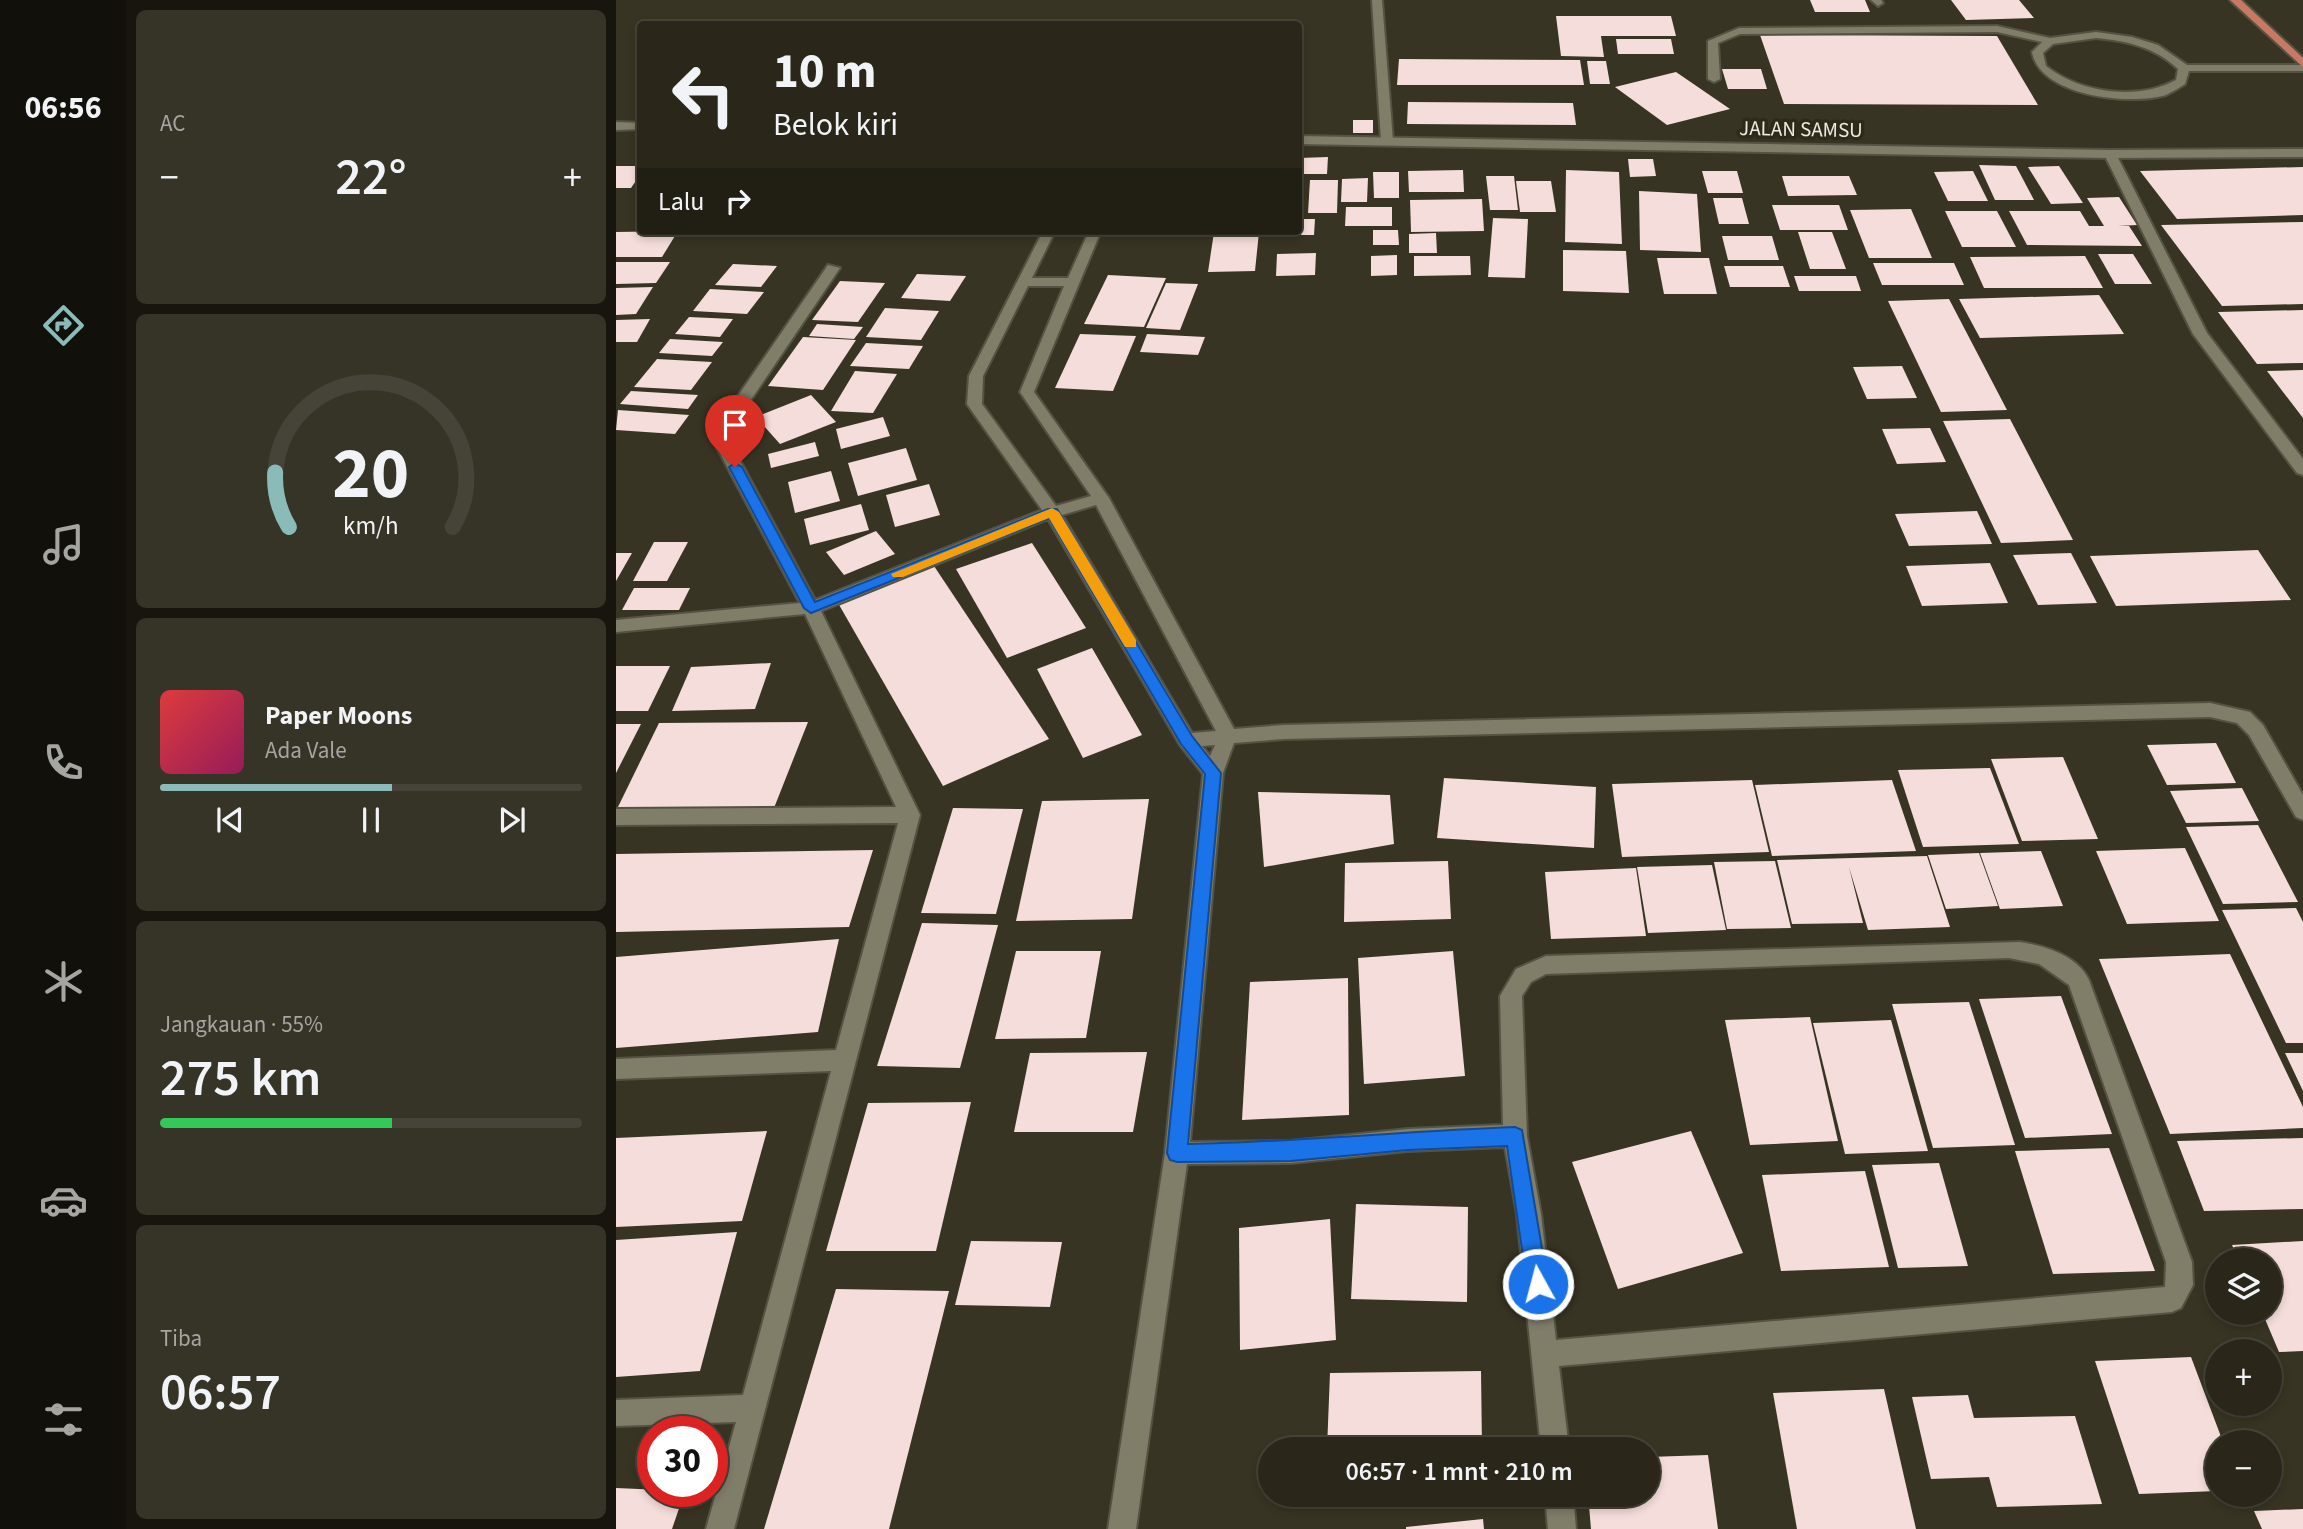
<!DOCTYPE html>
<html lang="id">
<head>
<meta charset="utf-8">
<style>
  body { margin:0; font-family:"Source Sans 3",sans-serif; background:#363327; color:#f1f3f6; height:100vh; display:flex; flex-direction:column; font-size:26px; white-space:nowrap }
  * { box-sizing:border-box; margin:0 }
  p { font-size:23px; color:#a5a5a2 }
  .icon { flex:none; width:38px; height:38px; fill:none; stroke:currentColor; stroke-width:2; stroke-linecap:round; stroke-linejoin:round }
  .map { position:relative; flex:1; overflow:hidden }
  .panel { display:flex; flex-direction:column; gap:10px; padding:10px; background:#17150e; width:490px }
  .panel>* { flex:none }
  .guide { position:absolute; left:21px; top:21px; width:665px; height:214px; border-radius:7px; box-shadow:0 4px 10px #0003,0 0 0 2px #464439; background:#2a271a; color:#f1f3f6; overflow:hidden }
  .buttons { position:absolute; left:1589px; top:1248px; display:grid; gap:14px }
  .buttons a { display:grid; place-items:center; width:77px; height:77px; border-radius:50%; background:#2a271a; box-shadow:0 4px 10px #0003,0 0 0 2px #464439; font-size:35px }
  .speed { position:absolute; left:21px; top:1416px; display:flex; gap:14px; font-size:35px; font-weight:700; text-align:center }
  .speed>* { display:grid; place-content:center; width:91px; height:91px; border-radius:50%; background:#2a271a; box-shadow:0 4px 10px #0003,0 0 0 2px #464439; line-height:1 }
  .speed .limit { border:10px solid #d22; background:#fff; color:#111 }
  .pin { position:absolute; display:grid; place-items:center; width:60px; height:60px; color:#fff; margin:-72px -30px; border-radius:50% 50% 50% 0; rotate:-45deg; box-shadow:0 0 7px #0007 }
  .pin .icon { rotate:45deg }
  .me { position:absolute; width:77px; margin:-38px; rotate:353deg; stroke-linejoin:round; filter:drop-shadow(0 0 5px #0008) }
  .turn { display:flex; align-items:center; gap:24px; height:147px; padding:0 21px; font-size:32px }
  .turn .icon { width:91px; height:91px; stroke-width:2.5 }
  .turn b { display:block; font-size:49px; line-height:60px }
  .then { display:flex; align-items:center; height:66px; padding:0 21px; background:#0003; gap:14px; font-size:26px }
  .big { font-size:52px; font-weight:600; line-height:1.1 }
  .panel .widget { flex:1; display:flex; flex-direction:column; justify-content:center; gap:10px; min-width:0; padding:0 24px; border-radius:10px; background:#363327 }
  .panel .dial { align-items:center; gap:0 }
  .dial svg { height:182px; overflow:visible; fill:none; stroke:#464439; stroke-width:7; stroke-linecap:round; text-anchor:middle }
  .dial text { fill:#f1f3f6; stroke:none }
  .song { display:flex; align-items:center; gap:21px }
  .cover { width:84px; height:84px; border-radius:10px; background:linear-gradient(135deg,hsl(0 70% 55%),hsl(330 70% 35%)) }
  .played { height:7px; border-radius:4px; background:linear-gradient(90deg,#8bbbb9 55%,#464439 55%) }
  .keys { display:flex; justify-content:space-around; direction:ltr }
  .heat { display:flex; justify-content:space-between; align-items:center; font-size:38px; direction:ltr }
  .charge { height:10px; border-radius:5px; background:linear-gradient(90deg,#34c759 55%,#464439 0) }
  .trip { position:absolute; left:642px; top:1437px; width:402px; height:70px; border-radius:35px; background:#2a271a; box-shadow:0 4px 10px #0003,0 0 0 2px #464439; font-weight:600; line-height:70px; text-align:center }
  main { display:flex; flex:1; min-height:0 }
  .menu { display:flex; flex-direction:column; width:126px; justify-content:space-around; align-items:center; background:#11100a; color:#a5a5a2 }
  .menu .icon { width:49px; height:49px }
  .menu .selected { color:#8bbbb9 }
  .menu b { font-size:32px; color:#f1f3f6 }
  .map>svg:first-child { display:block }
  .building { fill:#f4ddda }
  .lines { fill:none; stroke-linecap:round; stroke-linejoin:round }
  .service-casing { stroke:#545242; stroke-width:4 }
  .minor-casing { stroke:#545242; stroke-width:4 }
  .tertiary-casing { stroke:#545242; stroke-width:4 }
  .primary-casing { stroke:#545242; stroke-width:4 }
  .service { fill:#807d69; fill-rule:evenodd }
  .minor { fill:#807d69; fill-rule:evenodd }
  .tertiary { fill:#807d69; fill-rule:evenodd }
  .primary { fill:#c77963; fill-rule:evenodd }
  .route { fill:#1a73e8; stroke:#114b97; stroke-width:2 }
  .slow { fill:#f59e0b }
  .labels { text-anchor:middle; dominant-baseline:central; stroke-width:7; stroke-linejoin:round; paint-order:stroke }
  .far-street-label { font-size:21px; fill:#eceadf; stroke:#2e2a19 }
</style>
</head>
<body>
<main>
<nav class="menu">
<b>06:56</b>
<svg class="icon selected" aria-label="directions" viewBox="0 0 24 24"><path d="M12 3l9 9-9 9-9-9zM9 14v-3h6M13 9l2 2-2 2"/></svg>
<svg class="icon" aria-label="music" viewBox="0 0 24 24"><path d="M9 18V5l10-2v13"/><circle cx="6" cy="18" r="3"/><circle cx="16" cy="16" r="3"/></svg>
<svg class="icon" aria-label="phone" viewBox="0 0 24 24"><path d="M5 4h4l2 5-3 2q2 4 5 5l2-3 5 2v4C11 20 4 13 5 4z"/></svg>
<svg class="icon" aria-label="climate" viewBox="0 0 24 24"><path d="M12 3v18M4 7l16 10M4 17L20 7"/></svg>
<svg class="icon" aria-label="car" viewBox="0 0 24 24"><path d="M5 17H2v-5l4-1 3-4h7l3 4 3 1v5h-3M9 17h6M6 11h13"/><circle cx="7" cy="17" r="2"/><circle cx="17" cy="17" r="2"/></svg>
<svg class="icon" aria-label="filters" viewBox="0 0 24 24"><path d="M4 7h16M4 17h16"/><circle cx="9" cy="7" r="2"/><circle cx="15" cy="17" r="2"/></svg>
</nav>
<section class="panel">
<div class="widget"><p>AC</p>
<div class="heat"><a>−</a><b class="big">22°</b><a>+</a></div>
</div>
<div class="widget dial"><svg viewBox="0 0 100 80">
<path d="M14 69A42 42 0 1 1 86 69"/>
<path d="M14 69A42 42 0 0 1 8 45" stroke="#8bbbb9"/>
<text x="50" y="56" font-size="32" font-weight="700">20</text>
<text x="50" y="72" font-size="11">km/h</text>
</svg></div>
<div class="widget">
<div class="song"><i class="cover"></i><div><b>Paper Moons</b><p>Ada Vale</p></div></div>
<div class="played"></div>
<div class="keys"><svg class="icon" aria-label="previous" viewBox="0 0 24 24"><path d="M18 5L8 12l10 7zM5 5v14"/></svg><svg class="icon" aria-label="pause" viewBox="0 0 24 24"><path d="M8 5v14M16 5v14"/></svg><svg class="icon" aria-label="next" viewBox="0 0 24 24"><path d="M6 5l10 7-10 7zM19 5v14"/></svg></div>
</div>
<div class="widget"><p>Jangkauan · 55%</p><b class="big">275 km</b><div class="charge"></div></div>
<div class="widget"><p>Tiba</p><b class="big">06:57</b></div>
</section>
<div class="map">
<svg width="1687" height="1529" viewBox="0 0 1687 1529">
  <rect width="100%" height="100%" fill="#383423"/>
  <!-- building -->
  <g class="building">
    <polygon points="1194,0 1249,0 1254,12 1199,12"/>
    <polygon points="1335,0 1403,0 1418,18 1350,20"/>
    <polygon points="940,16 1055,16 1060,36 985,36 988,57 945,56"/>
    <polygon points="1144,35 1381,36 1422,105 1168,104"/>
    <polygon points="1000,39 1055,39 1058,54 1002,54"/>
    <polygon points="783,59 964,60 968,85 781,85"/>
    <polygon points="971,61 990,61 994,84 974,84"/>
    <polygon points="1106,69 1145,69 1151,89 1112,89"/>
    <polygon points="1060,72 1114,109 1051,125 999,87"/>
    <polygon points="792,102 957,103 960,125 791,124"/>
    <rect x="737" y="120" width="20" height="13"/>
    <polygon points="712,157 711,174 682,174 683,158"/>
    <polygon points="1012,159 1037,159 1040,176 1014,177"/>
    <polygon points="1363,165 1400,166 1418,200 1379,200"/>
    <polygon points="0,166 24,166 24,175 15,188 0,188"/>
    <polygon points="1443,166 1467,203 1435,204 1412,167"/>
    <polygon points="1687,167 1687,215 1561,219 1524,171"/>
    <polygon points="847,170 848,192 793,192 792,171"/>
    <polygon points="950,170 1003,172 1006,244 949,242"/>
    <polygon points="1086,171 1121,171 1127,193 1092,193"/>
    <polygon points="1357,171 1372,201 1332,201 1318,172"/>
    <polygon points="757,172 783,172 783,198 758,198"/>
    <polygon points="870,176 898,176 902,210 874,210"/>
    <polygon points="1166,176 1233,176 1241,195 1172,196"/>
    <polygon points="752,178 751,202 725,202 726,179"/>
    <polygon points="694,180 722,180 721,213 692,213"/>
    <polygon points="900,181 935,181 940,212 904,212"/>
    <polygon points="1023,191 1081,194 1085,252 1024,250"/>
    <polygon points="1503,197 1521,225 1502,226 1513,226 1526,246 1411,245 1393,211 1464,211 1473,226 1488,226 1471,198"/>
    <polygon points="1097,198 1126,198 1133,224 1103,224"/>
    <polygon points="866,199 868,231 795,232 794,200"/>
    <polygon points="1156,205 1223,205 1232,230 1164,230"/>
    <polygon points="730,207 776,207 776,226 729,226"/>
    <polygon points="1295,209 1316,258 1253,258 1234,210"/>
    <polygon points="1329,211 1381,211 1400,247 1346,247"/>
    <polygon points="877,218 912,219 909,278 872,277"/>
    <polygon points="682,219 699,219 698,235 661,235 662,231 682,231"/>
    <polygon points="1687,222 1687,304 1606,306 1545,225"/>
    <polygon points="757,230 782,230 783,245 757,245"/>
    <polygon points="62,231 46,257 0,257 0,232"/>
    <polygon points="598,232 643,232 639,271 592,272"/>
    <polygon points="1182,232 1216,232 1230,269 1194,269"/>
    <polygon points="820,233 821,253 793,253 793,234"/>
    <polygon points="1106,236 1156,236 1163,260 1112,260"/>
    <polygon points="947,250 1010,251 1013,293 947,291"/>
    <polygon points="700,253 699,275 660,276 661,254"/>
    <polygon points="1482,254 1517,254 1536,284 1499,284"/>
    <polygon points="781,255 781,275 755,276 755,256"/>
    <polygon points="798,256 854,256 855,275 798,276"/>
    <polygon points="1469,256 1487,288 1368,288 1354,257"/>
    <polygon points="1041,258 1093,258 1101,294 1048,294"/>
    <polygon points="0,262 54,262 40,283 0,284"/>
    <polygon points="1257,263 1338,263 1348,285 1266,285"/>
    <polygon points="117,264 161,266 145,287 99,285"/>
    <polygon points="1108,266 1167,266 1174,287 1114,287"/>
    <polygon points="301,274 350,276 334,301 285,298"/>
    <polygon points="492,275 550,278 528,327 468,324"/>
    <polygon points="1178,276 1240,276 1245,291 1183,291"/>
    <polygon points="224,281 269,283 242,322 196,320"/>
    <polygon points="550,283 582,284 564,330 530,328"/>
    <polygon points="37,287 20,314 0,315 0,288"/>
    <polygon points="94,289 148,292 131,314 77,311"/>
    <polygon points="1483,295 1508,334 1364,338 1343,299"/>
    <polygon points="1333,299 1391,410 1325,412 1272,301"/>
    <polygon points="269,308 323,311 305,340 250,337"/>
    <polygon points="1687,310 1687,363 1641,364 1602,312"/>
    <polygon points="73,317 117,319 104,337 59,334"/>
    <polygon points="34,319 21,342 0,342 0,320"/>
    <polygon points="201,324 247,327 238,339 193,336"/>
    <polygon points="464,334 520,336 497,391 439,388"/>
    <polygon points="531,334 589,337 582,355 524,352"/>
    <polygon points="187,337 240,340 207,390 152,386"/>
    <polygon points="54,339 107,342 96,356 43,353"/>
    <polygon points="250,343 307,346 293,369 234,366"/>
    <polygon points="41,359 96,362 75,390 18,387"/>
    <polygon points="1286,366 1301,398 1251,399 1237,367"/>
    <polygon points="1687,370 1687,418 1651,371"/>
    <polygon points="239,371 281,374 257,413 215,411"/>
    <polygon points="15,391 82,395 72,409 4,404"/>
    <polygon points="195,395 220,422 164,444 140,417"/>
    <polygon points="2,410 73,415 59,434 0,430"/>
    <polygon points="267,417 274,436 225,449 220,429"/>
    <polygon points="1394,419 1457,540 1385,543 1327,421"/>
    <polygon points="1314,428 1330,462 1281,464 1266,429"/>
    <polygon points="199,442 203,456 155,468 152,454"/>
    <polygon points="290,448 301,480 242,496 232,463"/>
    <polygon points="215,471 224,501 179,513 172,482"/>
    <polygon points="313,484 324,515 279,527 270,495"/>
    <polygon points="245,504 253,530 194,545 188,519"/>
    <polygon points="1361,511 1376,544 1293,546 1279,514"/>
    <polygon points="260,531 279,554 228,575 210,552"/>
    <polygon points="38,542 72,542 51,581 17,581"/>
    <polygon points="416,543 470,628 391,658 340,569"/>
    <polygon points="1642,550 1675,600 1500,606 1474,556"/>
    <polygon points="0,553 16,553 0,581"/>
    <polygon points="1455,553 1481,603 1422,605 1397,555"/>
    <polygon points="1374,563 1392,603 1306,606 1290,566"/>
    <polygon points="318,566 433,739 327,786 222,603"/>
    <polygon points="18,588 74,588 63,610 6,610"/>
    <polygon points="476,648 526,735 467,758 421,669"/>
    <polygon points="155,663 139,709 56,711 75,667"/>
    <polygon points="0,666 54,666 32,711 0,711"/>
    <polygon points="192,722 158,808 1,809 43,723"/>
    <polygon points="0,724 25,724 0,773"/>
    <polygon points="1600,743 1620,783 1551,785 1531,745"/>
    <polygon points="1447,757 1482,839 1406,841 1375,759"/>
    <polygon points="1374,768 1403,844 1307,847 1282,770"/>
    <polygon points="828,778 980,787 978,848 821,838"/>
    <polygon points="1136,780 1153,852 1006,857 996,784"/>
    <polygon points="1276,780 1300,851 1156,856 1139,785"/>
    <polygon points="1626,788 1643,821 1570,823 1554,791"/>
    <polygon points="642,792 774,795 778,844 648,867"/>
    <polygon points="533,799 516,919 400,921 426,801"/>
    <polygon points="337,808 407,809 380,914 305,913"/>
    <polygon points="1642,825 1682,902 1607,904 1570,827"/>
    <polygon points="1569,848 1603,921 1511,924 1480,851"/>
    <polygon points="257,850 233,927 0,932 0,854"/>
    <polygon points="1425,851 1447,906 1384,909 1364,853"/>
    <polygon points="1363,853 1382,906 1330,909 1312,855"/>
    <polygon points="1311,856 1334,927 1252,930 1233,867 1247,923 1176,924 1161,860"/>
    <polygon points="832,861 835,919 728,922 729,863"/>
    <polygon points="1159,861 1175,928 1111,929 1098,862"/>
    <polygon points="1096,865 1110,930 1032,933 1021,867"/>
    <polygon points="1020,868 1030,936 935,939 929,872"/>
    <polygon points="1680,908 1687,922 1687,1043 1670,1043 1606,910"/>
    <polygon points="306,923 382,925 344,1068 261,1066"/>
    <polygon points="223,939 202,1032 0,1048 0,957"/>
    <polygon points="400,951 485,951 470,1038 379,1039"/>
    <polygon points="837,951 849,1076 748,1084 742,958"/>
    <polygon points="1614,954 1687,1107 1687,1128 1554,1134 1483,959"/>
    <polygon points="732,978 733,1115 626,1120 634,982"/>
    <polygon points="1445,996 1496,1134 1409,1138 1363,999"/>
    <polygon points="1353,1002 1399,1145 1317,1148 1276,1004"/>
    <polygon points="1194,1017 1222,1141 1134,1145 1109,1020"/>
    <polygon points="1275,1020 1312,1151 1229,1154 1197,1023"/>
    <polygon points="531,1052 517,1132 398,1132 414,1053"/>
    <polygon points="1669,1053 1687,1053 1687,1091"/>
    <polygon points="355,1102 320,1251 210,1251 252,1103"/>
    <polygon points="151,1131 126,1221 0,1227 0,1138"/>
    <polygon points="1075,1131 1127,1253 1002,1289 956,1162"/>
    <polygon points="1687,1138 1687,1209 1639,1210 1588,1211 1561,1141"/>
    <polygon points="1493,1148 1539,1271 1437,1274 1399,1151"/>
    <polygon points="1323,1163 1352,1266 1282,1268 1256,1165"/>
    <polygon points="1249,1171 1273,1267 1165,1271 1146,1175"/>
    <polygon points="740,1204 852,1207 851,1302 735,1299"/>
    <polygon points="714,1219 720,1340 624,1350 623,1228"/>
    <polygon points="121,1232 84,1371 0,1377 0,1240"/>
    <polygon points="355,1241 446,1242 434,1307 339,1305"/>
    <polygon points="1687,1241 1687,1351 1663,1352 1646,1312 1654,1312 1654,1260 1623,1260 1616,1245"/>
    <polygon points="220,1289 333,1291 273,1529 148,1529"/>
    <polygon points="1575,1357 1607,1442 1601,1442 1601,1491 1523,1494 1479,1361"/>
    <polygon points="865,1371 866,1449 711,1449 714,1373"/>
    <polygon points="1268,1389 1300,1529 1181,1529 1157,1393"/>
    <polygon points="1352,1395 1358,1418 1459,1416 1486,1504 1381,1507 1373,1477 1315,1479 1296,1397"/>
    <polygon points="1092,1455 1102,1529 975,1529 972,1494 1032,1494 1032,1457"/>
    <polygon points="0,1488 69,1491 56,1529 0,1529"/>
    <polygon points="1687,1509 1687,1529 1646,1529 1638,1511"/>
    <polygon points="867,1519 868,1529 790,1529 790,1527"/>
  </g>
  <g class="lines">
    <defs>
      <path id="service" d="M1381,26L1434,38L1480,32L1516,37L1542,45L1571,65H1687V71H1573L1569,84C1563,88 1556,92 1550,95C1513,106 1424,96 1416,52L1426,42L1381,32L1124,34L1102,43L1104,79L1098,82L1092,79V41L1123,28ZM1480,38C1511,41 1539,47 1562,69L1560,80C1522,101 1464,93 1430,66L1427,53L1437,44Z"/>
      <g id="minor">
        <polygon points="756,0 766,0 777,141 771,145 765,141"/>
        <polygon points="1255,0 1265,0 1267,3 1262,6"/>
        <polygon points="1490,151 1500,154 1591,333 1687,459 1687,475 1681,473 1577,334 1488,154"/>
        <path d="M427,231H439L416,278H452L473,231H485L418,392L493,498L618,729L668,725L1594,703L1634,712L1647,725L1687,795V820L1680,817L1633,735L1621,723L1594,717L668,739L618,743L607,773L574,1142L675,1141L792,1129L887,1125L884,996L900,969L930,956L1404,942C1429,946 1461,955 1473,980L1576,1262L1577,1285L1565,1308L1556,1312L943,1366L953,1449H925L901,1214L889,1147L792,1151L675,1163L571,1164L520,1529H492L549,1153L587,774L564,745L432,519L205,611L304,815L118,1529H90L120,1422L0,1426V1400L127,1395L215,1071L0,1079V1059L220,1050L282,823L0,825V809L280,807L189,614L0,632V620L184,603L99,444L104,422L212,265L224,268L120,422L115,444L199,600L426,510L351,404L353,376ZM412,286H448L404,392L475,496L440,506L366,404L367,376ZM480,505L600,731L576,733L446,515ZM599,745L594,756L586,746ZM1393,958L1423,964L1453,985L1550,1262L1549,1287L940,1340L925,1214L911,1136L906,996L915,982L930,974Z"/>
        <polygon points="929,1494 957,1494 960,1529 932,1529"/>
      </g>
      <g id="tertiary">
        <polygon points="0,122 24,123 24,129 0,130"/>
        <polygon points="682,136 1494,150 1687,149 1687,157 1494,158 682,144"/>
      </g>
      <polygon id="primary" points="1614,0 1625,0 1687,58 1687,67"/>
    </defs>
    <!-- service casing -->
    <use href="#service" class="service-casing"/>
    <!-- minor casing -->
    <use href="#minor" class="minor-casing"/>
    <!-- tertiary casing -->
    <use href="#tertiary" class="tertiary-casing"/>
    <!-- primary casing -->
    <use href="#primary" class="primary-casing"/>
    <!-- service -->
    <use href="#service" class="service"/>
    <!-- minor -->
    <use href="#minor" class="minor"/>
    <!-- tertiary -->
    <use href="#tertiary" class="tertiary"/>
    <!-- primary -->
    <use href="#primary" class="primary"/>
  </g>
  <!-- route -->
  <path class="route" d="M119,463L126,467L199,602L432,509H441L576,736L605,773L572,1144C681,1142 790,1131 899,1127L906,1130L932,1284L929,1292L922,1295L914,1292L911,1284L891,1146L792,1150L675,1161L561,1162L554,1160L551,1153L589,774L565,744L433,518L195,613L188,608L113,467Z"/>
  <!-- slow -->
  <polygon class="slow" points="436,508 443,512 520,640 520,647 509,647 433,518 287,577 277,577 275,574"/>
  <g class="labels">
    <!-- far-street labels -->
    <g class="far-street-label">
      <text transform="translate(1185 129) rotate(1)">JALAN SAMSU</text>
    </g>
  </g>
</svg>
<div class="buttons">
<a><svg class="icon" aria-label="layers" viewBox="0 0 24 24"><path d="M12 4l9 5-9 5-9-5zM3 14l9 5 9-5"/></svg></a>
<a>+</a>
<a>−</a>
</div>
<div class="speed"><div class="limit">30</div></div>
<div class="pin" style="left:119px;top:467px;background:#d93025"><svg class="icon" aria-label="arrive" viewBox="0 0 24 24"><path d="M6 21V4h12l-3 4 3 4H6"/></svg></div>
<svg class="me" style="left:922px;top:1284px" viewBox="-20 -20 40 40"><circle r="17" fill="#1a73e8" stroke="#fff" stroke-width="3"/><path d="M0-11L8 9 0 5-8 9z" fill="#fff"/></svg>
<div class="trip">06:57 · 1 mnt · 210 m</div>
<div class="guide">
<div class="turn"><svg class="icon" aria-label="left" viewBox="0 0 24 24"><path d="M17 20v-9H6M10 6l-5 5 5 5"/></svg><div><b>10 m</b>Belok kiri</div></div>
<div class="then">Lalu<svg class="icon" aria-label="right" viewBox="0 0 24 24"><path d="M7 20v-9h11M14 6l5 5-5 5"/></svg></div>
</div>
</div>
</main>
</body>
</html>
